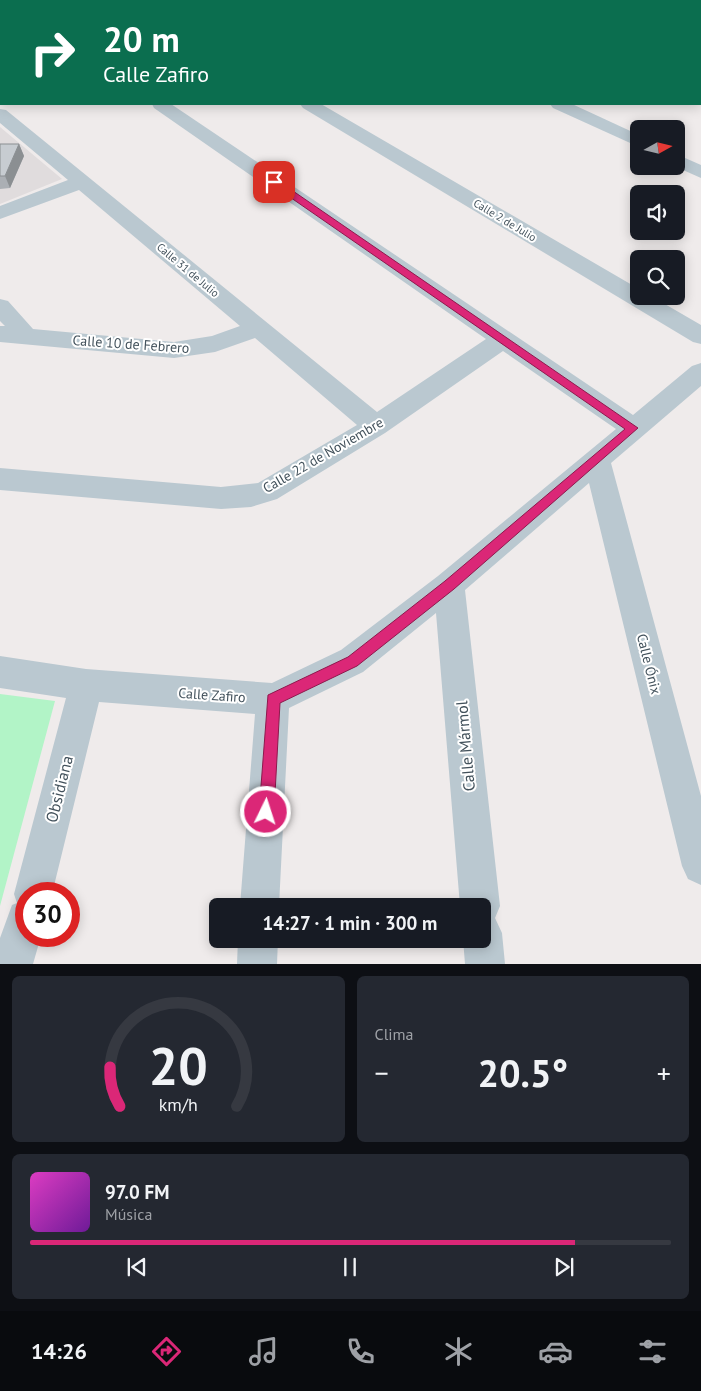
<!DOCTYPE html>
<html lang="es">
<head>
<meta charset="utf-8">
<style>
  body { margin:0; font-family:"PT Sans",sans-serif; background:#242831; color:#f1f3f6; height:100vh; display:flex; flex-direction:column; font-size:19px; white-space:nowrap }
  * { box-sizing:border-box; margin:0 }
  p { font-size:16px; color:#9ea1a6 }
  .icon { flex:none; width:28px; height:28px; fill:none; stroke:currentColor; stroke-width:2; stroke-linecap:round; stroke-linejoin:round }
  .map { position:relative; height:964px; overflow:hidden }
  .drawer { display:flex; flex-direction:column; gap:12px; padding:12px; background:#0d0f14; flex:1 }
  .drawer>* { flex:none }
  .banner { position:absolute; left:0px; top:0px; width:701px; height:105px; box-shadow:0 2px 12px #0003; background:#0b6e4f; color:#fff; overflow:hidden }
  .needle { width:32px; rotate:82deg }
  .tools { position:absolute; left:630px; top:120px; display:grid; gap:10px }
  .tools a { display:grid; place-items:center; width:55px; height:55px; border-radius:8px; background:#171b24; box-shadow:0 2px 12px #0003; font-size:25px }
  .speed { position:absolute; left:15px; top:882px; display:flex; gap:10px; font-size:25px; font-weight:700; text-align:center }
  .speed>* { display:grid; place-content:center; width:65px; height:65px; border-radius:50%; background:#171b24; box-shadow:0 2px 12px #0003; line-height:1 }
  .speed .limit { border:8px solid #d22; background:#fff; color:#111 }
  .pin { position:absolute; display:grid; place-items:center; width:42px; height:42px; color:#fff; margin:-21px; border-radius:10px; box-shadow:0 2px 8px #0006 }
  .me { position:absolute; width:55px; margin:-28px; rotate:4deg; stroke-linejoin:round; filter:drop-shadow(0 0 4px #0008) }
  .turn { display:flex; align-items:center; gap:18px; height:105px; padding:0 20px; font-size:22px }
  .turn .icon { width:65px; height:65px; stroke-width:2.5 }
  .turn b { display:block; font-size:35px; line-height:42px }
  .big { font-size:38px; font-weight:700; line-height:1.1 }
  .drawer .widget { flex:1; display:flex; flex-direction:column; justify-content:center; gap:8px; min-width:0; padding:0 18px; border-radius:8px; background:#242831 }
  .drawer .dial { align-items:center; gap:0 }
  .dial svg { height:130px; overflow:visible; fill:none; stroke:#363941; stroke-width:7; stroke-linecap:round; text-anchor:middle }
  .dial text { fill:#f1f3f6; stroke:none }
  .song { display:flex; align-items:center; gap:15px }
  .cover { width:60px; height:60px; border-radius:8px; background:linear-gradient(135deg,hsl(310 70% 55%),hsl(280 70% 35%)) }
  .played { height:5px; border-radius:2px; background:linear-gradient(90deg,#db2777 85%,#363941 85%) }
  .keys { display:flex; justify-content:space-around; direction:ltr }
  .heat { display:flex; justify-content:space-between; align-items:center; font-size:28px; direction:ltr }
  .drawer .tiles { flex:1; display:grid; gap:12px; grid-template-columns:1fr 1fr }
  .widget:last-child { grid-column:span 2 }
  .trip { position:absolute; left:209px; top:898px; width:282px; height:50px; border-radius:8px; background:#171b24; box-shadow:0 2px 12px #0003; font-weight:700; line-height:50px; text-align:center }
  .menu { display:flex; height:80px; justify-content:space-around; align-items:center; background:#090b0e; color:#9ea1a6 }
  .menu .icon { width:35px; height:35px }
  .menu .active { color:#db2777 }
  .menu b { font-size:22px; color:#f1f3f6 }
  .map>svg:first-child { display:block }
  .education { fill:#e0dcdd }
  .green { fill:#b2f4c7 }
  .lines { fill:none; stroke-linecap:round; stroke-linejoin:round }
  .minor { fill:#bac8d0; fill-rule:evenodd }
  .wall { fill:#abafb4 }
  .shaded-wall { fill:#8b8f92 }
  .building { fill:#c7ccd1; stroke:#8b8f92 }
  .route { fill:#db2777; stroke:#8e194d }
  .labels { text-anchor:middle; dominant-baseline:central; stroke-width:4; stroke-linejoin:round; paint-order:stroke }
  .far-street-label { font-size:11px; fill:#42515b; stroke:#fff }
  .street-label { font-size:14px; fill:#42515b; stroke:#fff }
  .near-street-label { font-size:16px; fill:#42515b; stroke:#fff }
</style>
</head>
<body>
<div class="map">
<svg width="701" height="964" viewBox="0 0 701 964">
  <rect width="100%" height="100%" fill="#efebeb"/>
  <!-- education -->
  <polygon class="education" points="0,127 62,179 0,204"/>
  <!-- green -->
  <polygon class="green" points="0,694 55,701 0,906"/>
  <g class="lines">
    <!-- minor -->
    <g class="minor">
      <polygon points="4,0 18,0 19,1 5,1"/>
      <polygon points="127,0 142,0 143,1 128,1"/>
      <polygon points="336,0 352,0 353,1 337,1"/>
      <rect x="0" y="16" width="1" height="8"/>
      <rect x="700" y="43" width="1" height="10"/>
      <polygon points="152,104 171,104 633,415 692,366 701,363 701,386 611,463 701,796 701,885 688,879 682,866 589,483 465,590 500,906 495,918 502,933 505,964 465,964 463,939 482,939 482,906 460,906 436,613 363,672 289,708 279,906 240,906 255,714 99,702 52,894 26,894 26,936 41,936 33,964 0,964 0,938 12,905 17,903 14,894 66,698 0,688 0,656 86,669 272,683 341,650 438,576 616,429 503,351 385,433 277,499 251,507 221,509 0,490 0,468 221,487 258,483 357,425 255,338 215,352 174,358 0,342 0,326 5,326 0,321 0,299 8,301 33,329 174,342 212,336 240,326 79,190 0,219 0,206 68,180 0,123 0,109 6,110 377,412 486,339 154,108"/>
      <polygon points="300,104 321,104 639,289 639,296 651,296 701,325 701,344 693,342 303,108"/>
      <polygon points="550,104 572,104 639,135 639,147 553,108"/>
      <polygon points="676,154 701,165 701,178 674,166 676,166"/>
      <polygon points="238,939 278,939 277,964 237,964"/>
    </g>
  </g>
  <!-- wall -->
  <polygon class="wall" points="0,144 19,144 24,156 10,188 0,189"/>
  <!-- shaded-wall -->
  <polygon class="shaded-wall" points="19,144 24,156 10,188 5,176"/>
  <!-- building -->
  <polygon class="building" points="0,144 19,144 5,176 0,176"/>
  <!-- route -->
  <polygon class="route" points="271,180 277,180 638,428 454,589 357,666 280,703 274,812 272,818 266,820 261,818 259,812 268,695 348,657 445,581 625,429 271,184"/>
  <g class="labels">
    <!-- far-street labels -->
    <g class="far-street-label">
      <text transform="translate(505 220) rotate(31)">Calle 2 de Julio</text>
      <text transform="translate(188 270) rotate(40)">Calle 31 de Julio</text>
    </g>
    <!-- street labels -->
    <g class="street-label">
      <text transform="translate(131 344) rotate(4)">Calle 10 de Febrero</text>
      <text transform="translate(323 455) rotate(-30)">Calle 22 de Noviembre</text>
      <text transform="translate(649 664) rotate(76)">Calle Ónix</text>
      <text transform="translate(212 695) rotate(4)">Calle Zafiro</text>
    </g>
    <!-- near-street labels -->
    <g class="near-street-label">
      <text transform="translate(465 746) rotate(-95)">Calle Mármol</text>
      <text transform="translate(59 789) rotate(-76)">Obsidiana</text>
    </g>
  </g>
</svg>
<div class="tools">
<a><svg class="needle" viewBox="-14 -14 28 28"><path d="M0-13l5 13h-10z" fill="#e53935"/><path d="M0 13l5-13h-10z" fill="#9ea1a6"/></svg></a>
<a><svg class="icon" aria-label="sound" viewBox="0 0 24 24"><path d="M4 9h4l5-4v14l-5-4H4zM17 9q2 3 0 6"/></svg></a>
<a><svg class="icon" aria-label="search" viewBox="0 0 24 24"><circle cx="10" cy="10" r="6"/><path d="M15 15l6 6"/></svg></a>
</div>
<div class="speed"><div class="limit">30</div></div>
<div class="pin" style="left:274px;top:182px;background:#d93025"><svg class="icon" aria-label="arrive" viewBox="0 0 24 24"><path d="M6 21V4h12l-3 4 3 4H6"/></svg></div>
<svg class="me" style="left:266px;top:812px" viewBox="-20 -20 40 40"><circle r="17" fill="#db2777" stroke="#fff" stroke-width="3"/><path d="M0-11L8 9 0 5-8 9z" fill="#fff"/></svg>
<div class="trip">14:27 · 1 min · 300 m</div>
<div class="banner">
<div class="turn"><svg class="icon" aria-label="right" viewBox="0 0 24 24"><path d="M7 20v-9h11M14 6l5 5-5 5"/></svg><div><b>20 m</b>Calle Zafiro</div></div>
</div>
</div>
<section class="drawer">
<div class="tiles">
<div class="widget dial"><svg viewBox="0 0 100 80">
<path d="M14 69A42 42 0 1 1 86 69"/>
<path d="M14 69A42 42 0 0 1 8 45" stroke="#db2777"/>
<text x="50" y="56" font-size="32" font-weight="700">20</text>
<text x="50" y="72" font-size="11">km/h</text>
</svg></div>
<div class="widget"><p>Clima</p>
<div class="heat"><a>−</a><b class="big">20.5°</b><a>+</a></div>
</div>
<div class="widget">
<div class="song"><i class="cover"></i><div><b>97.0 FM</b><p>Música</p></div></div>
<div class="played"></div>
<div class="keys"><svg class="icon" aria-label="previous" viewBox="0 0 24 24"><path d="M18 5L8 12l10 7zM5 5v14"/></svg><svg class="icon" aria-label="pause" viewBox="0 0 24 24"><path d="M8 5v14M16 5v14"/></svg><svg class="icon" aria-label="next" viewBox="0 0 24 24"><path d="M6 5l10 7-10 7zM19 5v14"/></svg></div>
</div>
</div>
</section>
<nav class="menu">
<b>14:26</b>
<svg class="icon active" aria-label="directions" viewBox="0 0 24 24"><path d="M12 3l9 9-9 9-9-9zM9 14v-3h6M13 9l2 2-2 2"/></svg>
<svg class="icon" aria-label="music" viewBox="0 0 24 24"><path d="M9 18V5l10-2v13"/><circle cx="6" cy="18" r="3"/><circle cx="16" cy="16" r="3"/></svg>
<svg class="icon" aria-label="phone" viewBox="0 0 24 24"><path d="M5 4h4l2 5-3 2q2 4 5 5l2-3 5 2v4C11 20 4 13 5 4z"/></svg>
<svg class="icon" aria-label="climate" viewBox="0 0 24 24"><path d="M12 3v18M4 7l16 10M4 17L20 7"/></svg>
<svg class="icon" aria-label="car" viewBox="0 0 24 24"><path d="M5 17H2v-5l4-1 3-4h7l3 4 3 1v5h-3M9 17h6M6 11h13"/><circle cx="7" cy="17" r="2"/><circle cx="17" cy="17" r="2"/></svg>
<svg class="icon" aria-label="filters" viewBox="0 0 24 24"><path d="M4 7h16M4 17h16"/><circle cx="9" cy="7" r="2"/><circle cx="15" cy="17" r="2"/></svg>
</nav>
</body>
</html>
